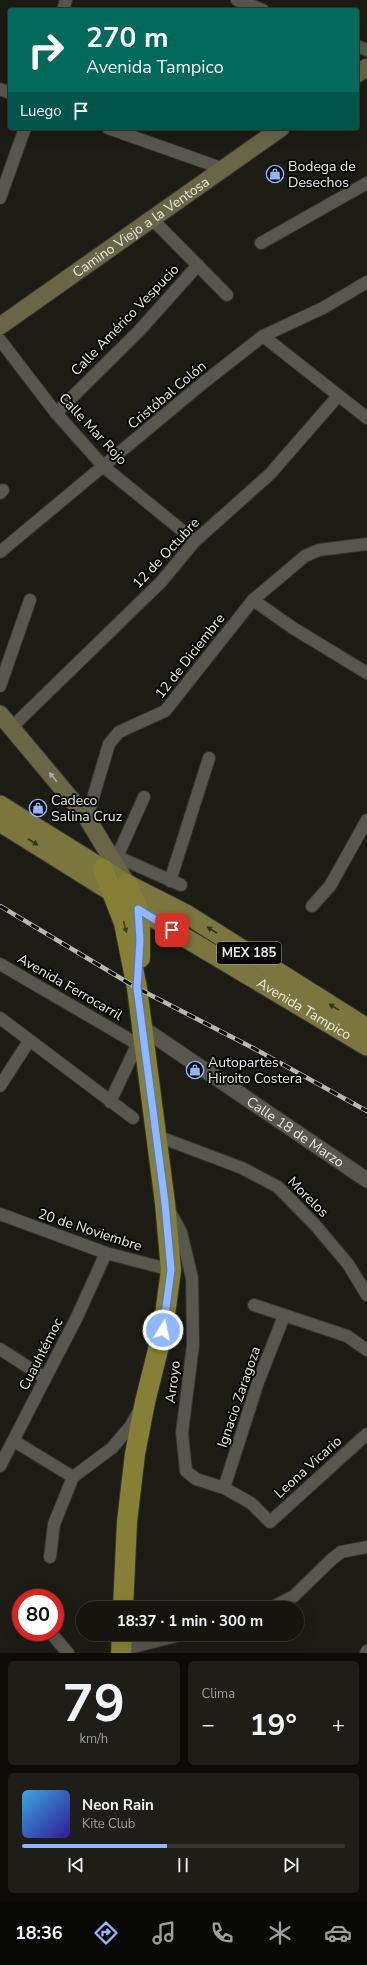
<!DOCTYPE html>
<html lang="es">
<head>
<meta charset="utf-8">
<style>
  body { margin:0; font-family:"Nunito Sans",sans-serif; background:#1e1d18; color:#f1f3f6; height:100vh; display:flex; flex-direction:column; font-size:15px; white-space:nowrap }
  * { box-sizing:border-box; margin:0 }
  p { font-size:13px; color:#9d9e9e }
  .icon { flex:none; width:22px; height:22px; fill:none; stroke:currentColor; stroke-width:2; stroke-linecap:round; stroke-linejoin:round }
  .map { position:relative; height:1653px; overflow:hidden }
  .side { display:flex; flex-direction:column; gap:8px; padding:8px; background:#0c0b08; flex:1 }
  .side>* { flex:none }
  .top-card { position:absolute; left:8px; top:8px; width:351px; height:122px; border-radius:4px; box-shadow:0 4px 16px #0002,0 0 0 1px #34332f; background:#00695c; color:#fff; overflow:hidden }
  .speed { position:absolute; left:12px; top:1589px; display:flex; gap:8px; font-size:20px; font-weight:700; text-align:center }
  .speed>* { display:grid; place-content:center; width:52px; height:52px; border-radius:50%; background:#15140f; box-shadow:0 4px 16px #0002,0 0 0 1px #34332f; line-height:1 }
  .speed .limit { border:6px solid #d22; background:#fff; color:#111 }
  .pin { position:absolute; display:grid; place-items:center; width:34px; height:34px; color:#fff; margin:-17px; border-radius:8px; box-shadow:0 2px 6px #0006 }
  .me { position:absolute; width:44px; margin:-22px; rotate:10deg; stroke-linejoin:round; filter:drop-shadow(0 0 3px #0008) }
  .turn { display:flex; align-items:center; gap:14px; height:84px; padding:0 12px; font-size:18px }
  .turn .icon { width:52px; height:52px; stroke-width:2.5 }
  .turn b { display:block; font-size:28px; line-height:34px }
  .then { display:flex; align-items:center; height:38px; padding:0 12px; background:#0003; gap:8px; font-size:15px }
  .big { font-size:30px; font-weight:700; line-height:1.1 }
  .side .widget { flex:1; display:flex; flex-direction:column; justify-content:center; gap:6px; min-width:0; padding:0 14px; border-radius:6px; background:#1e1d18 }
  .side .dial { align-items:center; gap:0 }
  .dial b { font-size:52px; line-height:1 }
  .song { display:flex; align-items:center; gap:12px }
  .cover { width:48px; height:48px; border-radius:6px; background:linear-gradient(135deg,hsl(200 70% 55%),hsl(250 70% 35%)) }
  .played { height:4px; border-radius:2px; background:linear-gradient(90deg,#91b8fd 45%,#34332f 45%) }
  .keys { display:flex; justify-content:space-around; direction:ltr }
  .heat { display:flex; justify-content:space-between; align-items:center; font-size:22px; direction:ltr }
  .side .tiles { flex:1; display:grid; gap:8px; grid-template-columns:1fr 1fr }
  .widget:last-child { grid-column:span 2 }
  .trip { position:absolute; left:76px; top:1601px; width:228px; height:40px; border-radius:20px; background:#15140f; box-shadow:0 4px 16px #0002,0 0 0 1px #34332f; font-weight:700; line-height:40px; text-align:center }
  .dock { display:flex; height:64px; justify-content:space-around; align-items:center; background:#080806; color:#9d9e9e }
  .dock .icon { width:28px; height:28px }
  .dock .on { color:#91b8fd }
  .dock b { font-size:18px; color:#f1f3f6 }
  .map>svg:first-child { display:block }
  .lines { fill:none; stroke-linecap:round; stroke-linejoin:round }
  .minor-casing { stroke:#34342f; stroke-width:14 }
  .tertiary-casing { stroke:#34342f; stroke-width:17 }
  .secondary-casing { stroke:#34342f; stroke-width:19 }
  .primary-casing { stroke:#34342f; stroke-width:21 }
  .trunk-casing { stroke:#34342f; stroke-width:22 }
  .minor { stroke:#57574e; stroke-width:12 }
  .tertiary { stroke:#57574e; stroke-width:15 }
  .secondary { stroke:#696645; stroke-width:17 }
  .primary { stroke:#7a763d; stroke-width:19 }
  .trunk { stroke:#868037; stroke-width:20 }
  .rail-casing { stroke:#b8b8b1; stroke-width:4.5 }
  .rail { stroke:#060604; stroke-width:3; stroke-dasharray:9; stroke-linecap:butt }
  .oneway { fill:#b0af9c }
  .oneway2 { fill:#34331b }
  .oneway3 { fill:#403d1b }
  .route-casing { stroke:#5e78a4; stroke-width:10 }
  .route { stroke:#91b8fd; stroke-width:7 }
  .labels { text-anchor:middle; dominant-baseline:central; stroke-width:4; stroke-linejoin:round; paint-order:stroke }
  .shield { fill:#060604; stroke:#a6a6a1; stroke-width:1 }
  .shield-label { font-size:13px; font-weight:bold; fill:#eaeae4 }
  .poi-label { font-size:14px; fill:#eaeae4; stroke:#060604; text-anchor:start }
  .street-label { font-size:14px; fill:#eaeae4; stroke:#060604 }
</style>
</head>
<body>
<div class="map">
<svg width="367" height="1653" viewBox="0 0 367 1653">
  <rect width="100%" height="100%" fill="#1c1b14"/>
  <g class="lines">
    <defs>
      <g id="minor">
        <polyline points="237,0 263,10"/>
        <polyline points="63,10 66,0"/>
        <polyline points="357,46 367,50"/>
        <polyline points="0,89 10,93"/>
        <polyline points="108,128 224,169"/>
        <polyline points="0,198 25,128"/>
        <polyline points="152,219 227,295"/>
        <polyline points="261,243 367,183"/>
        <polyline points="263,336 367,418"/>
        <polyline points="0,340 56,413 104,467 195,541"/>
        <polyline points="56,413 139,331 198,265"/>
        <polyline points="0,493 3,490"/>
        <polyline points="0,552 203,383 263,336 323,308 367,282"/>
        <polyline points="253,600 293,628 367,673"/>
        <polyline points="0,686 30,600"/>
        <polyline points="12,727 161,582 195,541 270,474 338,396"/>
        <polyline points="87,818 109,744 119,732 165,711 253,600 305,556 319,550 367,544"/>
        <polyline points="109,853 181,885"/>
        <polyline points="117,857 144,797"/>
        <polyline points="170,881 209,758"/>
        <polyline points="312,906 330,886 367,820"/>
        <polyline points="0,964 146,1049"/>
        <polyline points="0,1018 133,1118"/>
        <polyline points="0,1086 29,1041"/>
        <polyline points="110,1102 138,1043"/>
        <polyline points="157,1136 242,1168 278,1187 316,1226 348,1264 367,1295"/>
        <polyline points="169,1210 181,1232 192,1278 193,1345 182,1433 186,1471 196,1479 224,1488 251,1503 270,1522 367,1434"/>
        <polyline points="0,1214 106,1253 171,1270"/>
        <polyline points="254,1305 347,1336 367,1350"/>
        <polyline points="0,1349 45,1378"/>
        <polyline points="14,1441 73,1477"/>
        <polyline points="0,1466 77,1317 106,1253"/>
        <polyline points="224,1488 258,1382 284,1316"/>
        <polyline points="50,1557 54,1524 73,1477 112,1448 130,1427 138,1413"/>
        <polyline points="271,1608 294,1596 331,1560 341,1552 367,1547"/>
        <polyline points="50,1632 68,1653"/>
        <polyline points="121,1650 184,1634"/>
        <polyline points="366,1653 367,1651"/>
      </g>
      <g id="tertiary">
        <path id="s1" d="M144,1029L367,1180"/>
      </g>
      <g id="secondary">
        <polyline points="357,74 367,67"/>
        <path id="s2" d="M0,326L281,128"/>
        <polyline points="0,714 87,818 127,884"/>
      </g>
      <g id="primary">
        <polyline points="0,805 127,884 186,914 367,1028"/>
        <path id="s3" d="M0,822L184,937L367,1046"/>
      </g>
      <g id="trunk">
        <polyline points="103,869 124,923 137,988 165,1203 171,1270 163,1330 145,1402 135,1454 127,1522 123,1608"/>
        <polyline points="127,884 138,909 140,924 140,958"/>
        <polyline points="121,1653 122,1634"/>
      </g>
    </defs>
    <!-- minor casing -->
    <use href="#minor" class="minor-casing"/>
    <!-- tertiary casing -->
    <use href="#tertiary" class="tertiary-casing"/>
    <!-- secondary casing -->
    <use href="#secondary" class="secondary-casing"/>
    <!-- primary casing -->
    <use href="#primary" class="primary-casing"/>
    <!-- trunk casing -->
    <use href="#trunk" class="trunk-casing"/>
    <!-- minor -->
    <use href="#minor" class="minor"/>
    <!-- tertiary -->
    <use href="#tertiary" class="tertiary"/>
    <!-- secondary -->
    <use href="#secondary" class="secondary"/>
    <!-- primary -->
    <use href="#primary" class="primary"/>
    <!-- trunk -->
    <use href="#trunk" class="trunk"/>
    <defs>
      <polyline id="rail" points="0,906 137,988 253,1048 367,1111"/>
    </defs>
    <!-- rail casing -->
    <use href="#rail" class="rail-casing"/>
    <!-- rail -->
    <use href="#rail" class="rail"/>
  </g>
  <!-- one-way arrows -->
  <defs><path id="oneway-solid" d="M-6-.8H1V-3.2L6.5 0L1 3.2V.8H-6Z"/></defs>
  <use class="oneway" href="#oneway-solid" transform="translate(53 777) rotate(-129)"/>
  <g class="oneway2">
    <use href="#oneway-solid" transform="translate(33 842) rotate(32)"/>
    <use href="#oneway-solid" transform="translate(212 930) rotate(-148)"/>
    <use href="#oneway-solid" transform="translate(334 1007) rotate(-148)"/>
  </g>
  <use class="oneway3" href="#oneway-solid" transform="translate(125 927) rotate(76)"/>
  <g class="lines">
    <defs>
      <polyline id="route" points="163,1330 171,1270 165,1203 137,988 140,940 138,909 172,930"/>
    </defs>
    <!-- route casing -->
    <use href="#route" class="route-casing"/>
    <!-- route -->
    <use href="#route" class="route"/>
  </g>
  <!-- icons -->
  <defs>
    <symbol id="shop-ring" viewBox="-11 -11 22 22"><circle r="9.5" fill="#060604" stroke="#91b8fd" stroke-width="1.5"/><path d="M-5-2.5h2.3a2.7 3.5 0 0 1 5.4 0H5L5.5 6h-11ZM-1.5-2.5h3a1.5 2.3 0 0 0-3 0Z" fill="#91b8fd"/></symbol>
  </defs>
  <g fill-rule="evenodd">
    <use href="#shop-ring" x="265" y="164" width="20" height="20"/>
    <use href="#shop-ring" x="28" y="798" width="20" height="20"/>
    <use href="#shop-ring" x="185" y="1060" width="20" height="20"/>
  </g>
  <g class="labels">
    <!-- shield labels -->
    <rect class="shield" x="217" y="942" width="64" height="22" rx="3"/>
    <g class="shield-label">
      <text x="249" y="953">MEX 185</text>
    </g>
    <!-- poi labels -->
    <g class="poi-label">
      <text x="288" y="166">Bodega de<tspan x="288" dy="16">Desechos</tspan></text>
      <text x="51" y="800">Cadeco<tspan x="51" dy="16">Salina Cruz</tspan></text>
      <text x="208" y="1062">Autopartes<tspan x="208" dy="16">Hiroito Costera</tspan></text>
    </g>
    <!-- street labels -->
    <g class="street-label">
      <text stroke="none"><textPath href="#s2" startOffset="172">Camino Viejo a la Ventosa</textPath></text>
      <text transform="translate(125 320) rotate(-46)">Calle Américo Vespucio</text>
      <text transform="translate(167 395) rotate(-40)">Cristóbal Colón</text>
      <text transform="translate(93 429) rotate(47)">Calle Mar Rojo</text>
      <text transform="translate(166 553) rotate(-47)">12 de Octubre</text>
      <text transform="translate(190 656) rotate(-52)">12 de Diciembre</text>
      <text transform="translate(70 987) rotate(30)">Avenida Ferrocarril</text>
      <text stroke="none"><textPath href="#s3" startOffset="357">Avenida Tampico</textPath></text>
      <text stroke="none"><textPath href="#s1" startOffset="183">Calle 18 de Marzo</textPath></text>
      <text transform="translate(308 1197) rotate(45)">Morelos</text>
      <text transform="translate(90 1230) rotate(18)">20 de Noviembre</text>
      <text transform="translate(41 1354) rotate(-63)">Cuauhtémoc</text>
      <text transform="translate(173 1382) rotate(-83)">Arroyo</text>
      <text transform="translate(239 1397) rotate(-71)">Ignacio Zaragoza</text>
      <text transform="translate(308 1467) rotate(-42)">Leona Vicario</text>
    </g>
  </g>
</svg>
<div class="speed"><div class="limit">80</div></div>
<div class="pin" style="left:172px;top:930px;background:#d93025"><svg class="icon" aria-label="arrive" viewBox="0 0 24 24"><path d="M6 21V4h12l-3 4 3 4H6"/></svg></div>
<svg class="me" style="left:163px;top:1330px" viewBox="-20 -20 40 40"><circle r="17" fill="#91b8fd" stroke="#fff" stroke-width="3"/><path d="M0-11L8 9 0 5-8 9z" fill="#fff"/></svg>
<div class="trip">18:37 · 1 min · 300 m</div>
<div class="top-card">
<div class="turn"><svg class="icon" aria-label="right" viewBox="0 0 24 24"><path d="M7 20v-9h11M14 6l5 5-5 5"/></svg><div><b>270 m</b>Avenida Tampico</div></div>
<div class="then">Luego<svg class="icon" aria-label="arrive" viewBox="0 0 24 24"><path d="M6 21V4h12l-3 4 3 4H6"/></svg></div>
</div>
</div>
<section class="side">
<div class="tiles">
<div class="widget dial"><b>79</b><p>km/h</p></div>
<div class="widget"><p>Clima</p>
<div class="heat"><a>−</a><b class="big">19°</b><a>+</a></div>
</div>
<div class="widget">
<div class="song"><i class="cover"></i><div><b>Neon Rain</b><p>Kite Club</p></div></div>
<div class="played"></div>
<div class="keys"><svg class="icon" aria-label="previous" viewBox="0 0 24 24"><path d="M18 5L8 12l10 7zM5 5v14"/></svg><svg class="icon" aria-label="pause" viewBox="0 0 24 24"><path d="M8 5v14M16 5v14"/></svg><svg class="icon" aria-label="next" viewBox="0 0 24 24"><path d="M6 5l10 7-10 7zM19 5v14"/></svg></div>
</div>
</div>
</section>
<nav class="dock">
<b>18:36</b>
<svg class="icon on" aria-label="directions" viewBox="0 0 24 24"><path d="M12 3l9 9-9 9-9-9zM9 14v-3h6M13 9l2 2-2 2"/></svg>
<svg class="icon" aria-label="music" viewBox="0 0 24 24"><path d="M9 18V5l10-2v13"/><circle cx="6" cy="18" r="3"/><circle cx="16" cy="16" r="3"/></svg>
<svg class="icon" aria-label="phone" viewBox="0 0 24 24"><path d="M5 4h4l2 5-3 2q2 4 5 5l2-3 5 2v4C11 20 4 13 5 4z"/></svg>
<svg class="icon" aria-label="climate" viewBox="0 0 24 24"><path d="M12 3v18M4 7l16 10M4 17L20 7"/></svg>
<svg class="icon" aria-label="car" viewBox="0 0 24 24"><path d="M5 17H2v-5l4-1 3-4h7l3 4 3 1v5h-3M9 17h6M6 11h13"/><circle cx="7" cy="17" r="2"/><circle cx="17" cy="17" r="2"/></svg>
</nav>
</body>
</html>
